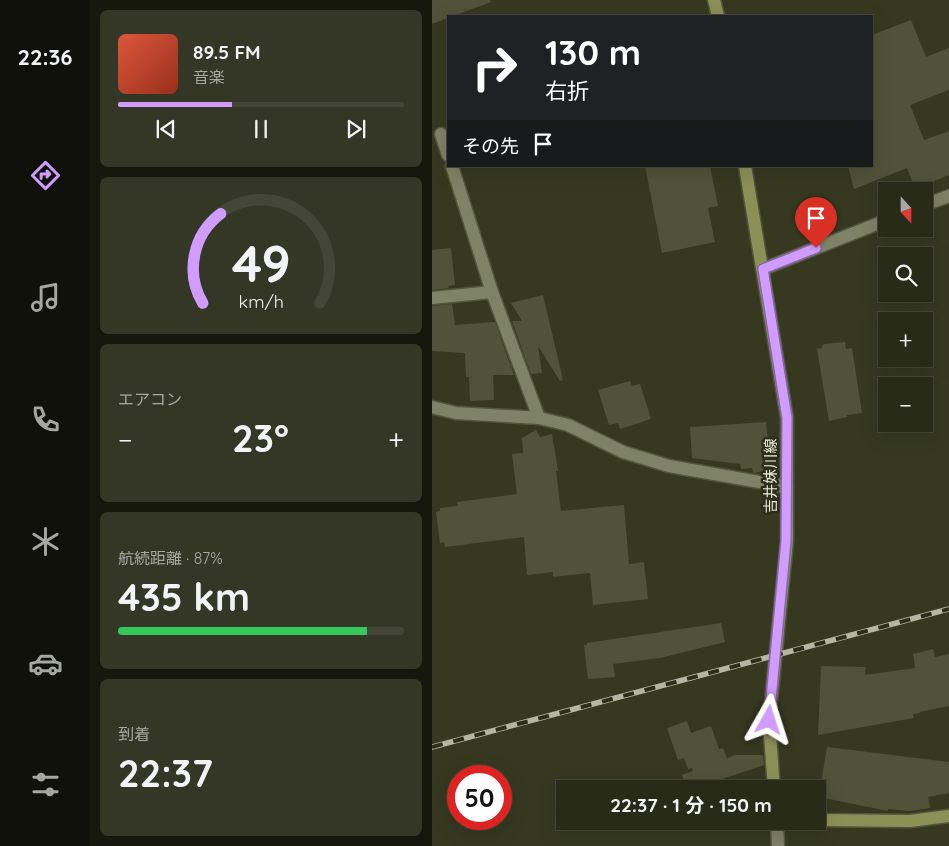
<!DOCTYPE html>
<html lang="ja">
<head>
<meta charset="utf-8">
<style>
  body { margin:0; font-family:Quicksand,"Noto Sans JP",sans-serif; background:#343725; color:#f1f3f6; height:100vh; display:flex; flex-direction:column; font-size:19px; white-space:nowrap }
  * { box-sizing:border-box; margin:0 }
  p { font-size:16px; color:#a5a7a2 }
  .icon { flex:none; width:28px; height:28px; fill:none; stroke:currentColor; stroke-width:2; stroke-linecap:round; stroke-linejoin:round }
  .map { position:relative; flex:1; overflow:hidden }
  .side { display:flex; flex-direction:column; gap:10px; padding:10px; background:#16180d; width:342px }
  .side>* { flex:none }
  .guide { position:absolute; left:15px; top:15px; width:426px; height:152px; border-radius:0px; box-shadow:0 5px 20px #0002,0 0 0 1px #444737; background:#202124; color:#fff; overflow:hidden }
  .needle { width:32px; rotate:159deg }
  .tools { position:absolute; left:446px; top:182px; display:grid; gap:10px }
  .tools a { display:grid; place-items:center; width:55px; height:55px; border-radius:0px; background:#282b18; box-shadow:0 5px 20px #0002,0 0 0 1px #444737; font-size:25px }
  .speed { position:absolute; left:15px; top:765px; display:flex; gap:10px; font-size:25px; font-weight:700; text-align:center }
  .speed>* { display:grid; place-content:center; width:65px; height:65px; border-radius:50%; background:#282b18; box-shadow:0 5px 20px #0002,0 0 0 1px #444737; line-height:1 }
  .speed .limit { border:8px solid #d22; background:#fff; color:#111 }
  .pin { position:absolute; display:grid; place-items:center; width:42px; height:42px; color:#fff; margin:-51px -21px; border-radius:50% 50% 50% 0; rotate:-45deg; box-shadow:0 0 5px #0007 }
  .pin .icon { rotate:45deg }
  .me { position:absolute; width:55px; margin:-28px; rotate:6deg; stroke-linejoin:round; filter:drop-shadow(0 0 4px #0008) }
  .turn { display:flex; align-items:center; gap:18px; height:105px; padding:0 15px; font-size:22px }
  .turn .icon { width:65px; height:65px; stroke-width:2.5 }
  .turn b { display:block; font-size:35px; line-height:42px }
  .then { display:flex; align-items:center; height:48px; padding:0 15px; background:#0003; gap:10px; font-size:19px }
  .big { font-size:38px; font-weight:700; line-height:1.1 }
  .side .widget { flex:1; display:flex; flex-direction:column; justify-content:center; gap:8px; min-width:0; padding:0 18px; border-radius:8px; background:#343725 }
  .side .dial { align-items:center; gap:0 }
  .dial svg { height:130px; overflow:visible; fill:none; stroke:#444737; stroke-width:7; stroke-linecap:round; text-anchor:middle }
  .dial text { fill:#f1f3f6; stroke:none }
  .song { display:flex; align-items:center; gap:15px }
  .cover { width:60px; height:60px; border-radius:8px; background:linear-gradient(135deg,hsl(10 70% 55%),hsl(10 70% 35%)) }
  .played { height:5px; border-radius:2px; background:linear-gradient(90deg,#d09dfe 40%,#444737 40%) }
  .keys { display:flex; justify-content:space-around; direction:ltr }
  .heat { display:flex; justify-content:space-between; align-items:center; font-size:28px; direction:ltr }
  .charge { height:8px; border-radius:4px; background:linear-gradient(90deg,#34c759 87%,#444737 0) }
  .trip { position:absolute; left:124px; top:780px; width:270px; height:50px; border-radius:0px; background:#282b18; box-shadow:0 5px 20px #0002,0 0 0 1px #444737; font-weight:700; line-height:50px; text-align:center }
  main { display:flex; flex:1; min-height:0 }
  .tab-bar { display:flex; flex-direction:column; width:90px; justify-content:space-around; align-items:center; background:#10110a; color:#a5a7a2 }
  .tab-bar .icon { width:35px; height:35px }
  .tab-bar .on { color:#d09dfe }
  .tab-bar b { font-size:22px; color:#f1f3f6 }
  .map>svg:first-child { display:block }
  .building { fill:#505339 }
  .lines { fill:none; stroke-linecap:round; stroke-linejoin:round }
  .minor-casing { stroke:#53553e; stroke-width:15 }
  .tertiary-casing { stroke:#53553e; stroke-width:15 }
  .secondary-casing { stroke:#53553e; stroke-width:15 }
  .minor { stroke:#7e8266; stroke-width:12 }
  .tertiary { stroke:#7e8266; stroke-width:12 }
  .secondary { stroke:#8b9057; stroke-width:12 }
  .rail-casing { stroke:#b4b6a4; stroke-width:5.5 }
  .rail { stroke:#2c2e16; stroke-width:4; stroke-dasharray:11; stroke-linecap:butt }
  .route-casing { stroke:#8766a5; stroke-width:12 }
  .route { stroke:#d09dfe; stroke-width:9 }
  .labels { text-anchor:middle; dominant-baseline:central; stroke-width:5; stroke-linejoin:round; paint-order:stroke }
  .street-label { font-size:15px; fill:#e8eadb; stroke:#2c2e16 }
</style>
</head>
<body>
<main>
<nav class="tab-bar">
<b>22:36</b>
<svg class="icon on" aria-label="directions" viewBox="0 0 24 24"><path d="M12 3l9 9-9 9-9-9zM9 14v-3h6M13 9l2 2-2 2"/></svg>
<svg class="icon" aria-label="music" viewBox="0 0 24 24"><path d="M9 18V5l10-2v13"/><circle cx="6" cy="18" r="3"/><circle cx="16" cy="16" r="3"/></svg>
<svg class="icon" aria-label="phone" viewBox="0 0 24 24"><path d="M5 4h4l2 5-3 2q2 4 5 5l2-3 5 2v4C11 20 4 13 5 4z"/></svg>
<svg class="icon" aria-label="climate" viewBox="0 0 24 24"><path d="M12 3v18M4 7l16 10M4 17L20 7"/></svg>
<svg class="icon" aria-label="car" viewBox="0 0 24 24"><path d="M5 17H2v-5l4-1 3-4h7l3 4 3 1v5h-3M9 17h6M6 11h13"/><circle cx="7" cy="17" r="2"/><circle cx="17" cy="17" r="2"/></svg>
<svg class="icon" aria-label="filters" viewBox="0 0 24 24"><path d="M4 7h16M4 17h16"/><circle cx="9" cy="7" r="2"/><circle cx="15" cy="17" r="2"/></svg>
</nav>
<section class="side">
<div class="widget">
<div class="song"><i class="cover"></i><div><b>89.5 FM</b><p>音楽</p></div></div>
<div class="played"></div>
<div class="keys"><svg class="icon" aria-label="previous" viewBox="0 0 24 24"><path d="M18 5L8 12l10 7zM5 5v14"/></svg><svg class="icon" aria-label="pause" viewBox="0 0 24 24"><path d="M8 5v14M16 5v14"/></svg><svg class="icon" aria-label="next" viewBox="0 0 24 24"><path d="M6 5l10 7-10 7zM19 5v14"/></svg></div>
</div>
<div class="widget dial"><svg viewBox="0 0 100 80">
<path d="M14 69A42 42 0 1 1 86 69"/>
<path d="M14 69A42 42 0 0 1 25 14" stroke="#d09dfe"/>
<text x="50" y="56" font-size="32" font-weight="700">49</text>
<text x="50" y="72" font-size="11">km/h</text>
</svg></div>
<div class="widget"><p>エアコン</p>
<div class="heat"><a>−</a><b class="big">23°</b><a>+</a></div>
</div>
<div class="widget"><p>航続距離 · 87%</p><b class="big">435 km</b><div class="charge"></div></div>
<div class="widget"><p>到着</p><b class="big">22:37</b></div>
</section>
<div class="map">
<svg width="517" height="846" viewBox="0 0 517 846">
  <rect width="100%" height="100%" fill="#363920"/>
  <!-- building -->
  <g class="building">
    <polygon points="0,0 58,0 59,2 21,16 16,16 16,18 0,24"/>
    <polygon points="479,20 494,57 517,48 517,90 478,105 492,140 517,131 517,175 483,189 475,168 422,189 416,166 440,166 440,35"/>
    <polygon points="213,166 278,166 286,206 276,208 283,242 230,253"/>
    <polygon points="19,248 23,285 16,286 17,288 0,290 0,250"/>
    <polygon points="111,295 131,380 128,381 106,346 110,373 99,374 80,321 90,321 79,303"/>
    <polygon points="20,304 23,325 63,322 82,375 61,375 62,400 38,401 37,377 34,377 33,353 0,351 0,306"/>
    <polygon points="413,342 414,349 420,348 430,413 415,415 415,417 397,421 385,349 390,348 390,346 392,344"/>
    <polygon points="198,381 200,386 208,384 219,419 188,429 186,423 177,425 166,390"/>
    <polygon points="334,422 339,470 321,473 320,468 309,469 308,464 260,458 258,427"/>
    <polygon points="104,430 108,437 120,434 126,471 124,471 129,511 192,505 197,564 212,562 216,599 161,605 158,573 121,577 121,572 95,575 92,537 13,547 12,542 8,543 4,512 8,511 8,508 26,506 25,502 85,494 80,454 91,453 90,438"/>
    <polygon points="289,623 293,642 228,658 181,664 183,677 156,679 152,645 155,645 155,643"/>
    <polygon points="501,649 503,657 517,654 517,706 487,712 488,713 481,714 482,718 386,735 389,666 434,667 433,675 483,668 481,654"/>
    <polygon points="255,721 259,733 279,726 287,749 291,748 295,758 303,755 331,755 332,765 261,789 255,789 250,775 261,771 260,768 256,769 252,758 246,760 235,728"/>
    <polygon points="395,747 517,762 517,793 496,797 498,808 478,811 456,809 456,811 392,798 394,784 389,783"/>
  </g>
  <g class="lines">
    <defs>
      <g id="minor">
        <polyline points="9,134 16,155"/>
        <polyline points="20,166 60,292 107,418"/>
        <polyline points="0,298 60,292"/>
        <polyline points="0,407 24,413 107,418 136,425 191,452 237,466 355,487"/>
        <polyline points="345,821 346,846"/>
      </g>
      <g id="tertiary">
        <polyline points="492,205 517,196"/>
        <polyline points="331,269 455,220"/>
      </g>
      <g id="secondary">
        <polyline points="282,0 286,16"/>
        <polyline points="313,166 355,418 355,541 337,721 342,789"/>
        <polyline points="385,820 478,821 517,816"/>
      </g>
    </defs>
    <!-- minor casing -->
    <use href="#minor" class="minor-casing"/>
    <!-- tertiary casing -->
    <use href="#tertiary" class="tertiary-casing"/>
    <!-- secondary casing -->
    <use href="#secondary" class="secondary-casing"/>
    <!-- minor -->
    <use href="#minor" class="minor"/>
    <!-- tertiary -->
    <use href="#tertiary" class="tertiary"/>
    <!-- secondary -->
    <use href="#secondary" class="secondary"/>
    <defs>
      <polyline id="rail" points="0,747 517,609"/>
    </defs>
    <!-- rail casing -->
    <use href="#rail" class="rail-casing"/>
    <!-- rail -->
    <use href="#rail" class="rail"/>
  </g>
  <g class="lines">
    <defs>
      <polyline id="route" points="337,720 354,541 355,418 331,269 384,248"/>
    </defs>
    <!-- route casing -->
    <use href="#route" class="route-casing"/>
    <!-- route -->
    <use href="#route" class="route"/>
  </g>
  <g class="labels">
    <!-- street labels -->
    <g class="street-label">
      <text transform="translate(338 476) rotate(-90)">吉井妹川線</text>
    </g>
  </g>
</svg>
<div class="tools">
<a><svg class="needle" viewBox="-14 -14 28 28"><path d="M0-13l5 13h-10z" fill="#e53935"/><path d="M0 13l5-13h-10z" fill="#a5a7a2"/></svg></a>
<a><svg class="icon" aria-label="search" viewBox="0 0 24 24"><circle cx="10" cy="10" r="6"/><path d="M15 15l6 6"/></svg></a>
<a>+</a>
<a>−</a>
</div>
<div class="speed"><div class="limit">50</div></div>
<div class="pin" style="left:384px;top:248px;background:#d93025"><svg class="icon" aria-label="arrive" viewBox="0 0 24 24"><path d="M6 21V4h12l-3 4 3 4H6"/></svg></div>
<svg class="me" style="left:337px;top:720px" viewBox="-20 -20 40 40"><path d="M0-17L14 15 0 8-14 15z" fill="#d09dfe" stroke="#fff" stroke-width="4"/></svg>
<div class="trip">22:37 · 1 分 · 150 m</div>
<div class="guide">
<div class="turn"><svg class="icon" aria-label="right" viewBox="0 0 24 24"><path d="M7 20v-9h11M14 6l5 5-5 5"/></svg><div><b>130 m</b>右折</div></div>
<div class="then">その先<svg class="icon" aria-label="arrive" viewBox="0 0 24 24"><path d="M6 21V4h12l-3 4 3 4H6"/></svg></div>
</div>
</div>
</main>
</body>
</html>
